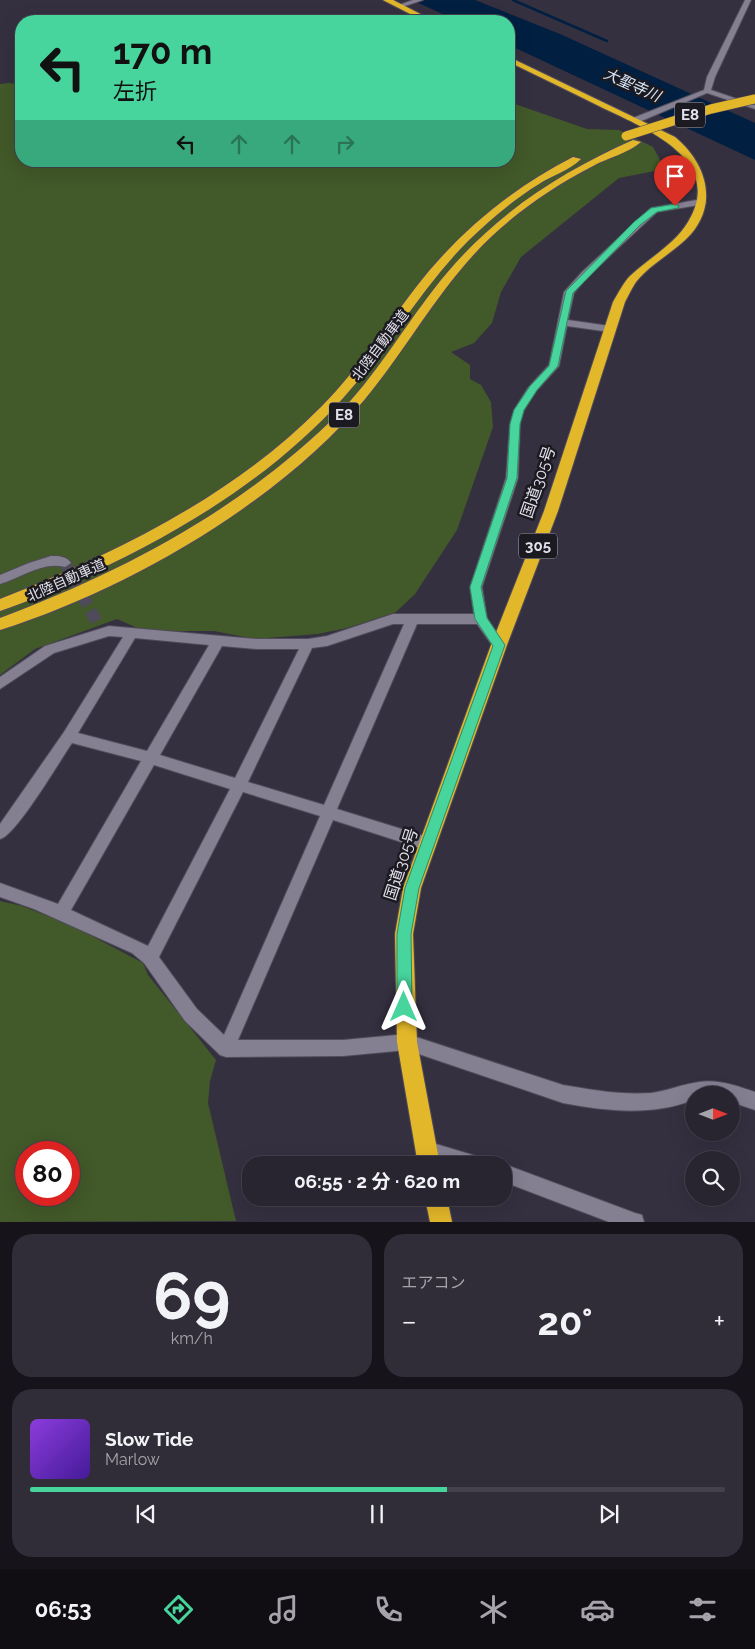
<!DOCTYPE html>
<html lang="ja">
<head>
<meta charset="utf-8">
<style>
  body { margin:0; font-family:Raleway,"Noto Sans JP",sans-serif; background:#302c38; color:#f1f3f6; height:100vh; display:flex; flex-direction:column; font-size:19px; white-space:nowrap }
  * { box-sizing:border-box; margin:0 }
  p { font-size:16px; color:#a5a4ab }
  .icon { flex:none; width:28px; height:28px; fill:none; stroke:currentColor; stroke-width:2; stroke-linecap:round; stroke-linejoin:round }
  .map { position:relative; height:1222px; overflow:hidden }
  .sheet { display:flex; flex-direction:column; gap:12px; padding:12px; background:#16141a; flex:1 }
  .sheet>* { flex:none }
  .banner { position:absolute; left:15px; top:15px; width:500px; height:152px; border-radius:20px; box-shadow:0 5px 20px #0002,0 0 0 1px #44414c; background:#47d49d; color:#111; overflow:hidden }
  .needle { width:32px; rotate:90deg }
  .buttons { position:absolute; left:685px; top:1086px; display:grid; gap:10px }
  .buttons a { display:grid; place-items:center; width:55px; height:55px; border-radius:50%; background:#282430; box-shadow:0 5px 20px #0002,0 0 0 1px #44414c; font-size:25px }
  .speed { position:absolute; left:15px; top:1141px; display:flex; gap:10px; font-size:25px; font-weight:700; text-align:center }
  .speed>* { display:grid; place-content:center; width:65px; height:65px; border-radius:50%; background:#282430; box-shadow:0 5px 20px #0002,0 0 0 1px #44414c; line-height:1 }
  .speed .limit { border:8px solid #d22; background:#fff; color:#111 }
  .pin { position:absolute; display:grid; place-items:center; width:42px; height:42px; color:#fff; margin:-51px -21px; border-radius:50% 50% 50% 0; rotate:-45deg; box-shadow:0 0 5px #0007 }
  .pin .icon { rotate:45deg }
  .me { position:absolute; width:55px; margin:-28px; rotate:0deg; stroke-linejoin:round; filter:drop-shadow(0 0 4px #0008) }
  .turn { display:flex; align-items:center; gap:18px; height:105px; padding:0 15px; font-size:22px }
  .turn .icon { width:65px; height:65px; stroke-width:2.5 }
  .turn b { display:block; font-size:35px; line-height:42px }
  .lanes { display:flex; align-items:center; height:48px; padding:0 15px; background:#0003; justify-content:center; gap:25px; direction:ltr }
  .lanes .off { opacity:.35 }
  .big { font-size:38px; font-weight:700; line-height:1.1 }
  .sheet .widget { flex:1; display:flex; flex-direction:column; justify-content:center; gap:8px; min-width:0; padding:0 18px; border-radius:20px; background:#302c38 }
  .sheet .dial { align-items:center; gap:0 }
  .dial b { font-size:65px; line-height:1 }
  .song { display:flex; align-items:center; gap:15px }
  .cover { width:60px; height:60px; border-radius:8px; background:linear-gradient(135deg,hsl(270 70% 55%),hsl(260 70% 35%)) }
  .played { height:5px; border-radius:2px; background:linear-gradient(90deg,#47d49d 60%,#44414c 60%) }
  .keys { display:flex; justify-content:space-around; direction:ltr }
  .heat { display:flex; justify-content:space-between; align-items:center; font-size:28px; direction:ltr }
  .sheet .tiles { flex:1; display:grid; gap:12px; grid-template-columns:1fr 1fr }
  .widget:last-child { grid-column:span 2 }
  .trip { position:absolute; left:242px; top:1156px; width:270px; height:50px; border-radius:20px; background:#282430; box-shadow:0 5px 20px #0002,0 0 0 1px #44414c; font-weight:700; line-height:50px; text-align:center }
  .menu { display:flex; height:80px; justify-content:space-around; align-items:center; background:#100e13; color:#a5a4ab }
  .menu .icon { width:35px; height:35px }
  .menu .on { color:#47d49d }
  .menu b { font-size:22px; color:#f1f3f6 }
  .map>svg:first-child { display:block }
  .green { fill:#425929; fill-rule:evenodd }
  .water { fill:#011f41 }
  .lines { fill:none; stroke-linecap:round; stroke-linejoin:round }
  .stream { stroke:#011f41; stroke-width:2.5 }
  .minor-tunnel { stroke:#4f4b5a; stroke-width:12; stroke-dasharray:12 6; stroke-linecap:butt }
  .minor-casing { stroke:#504c59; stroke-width:2 }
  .highway-casing { stroke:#504c59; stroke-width:2 }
  .minor { fill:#847f91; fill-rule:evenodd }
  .highway { fill:#e3b72a; fill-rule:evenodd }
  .highway-bridge-casing { stroke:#504c59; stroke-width:10; stroke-linecap:butt }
  .highway-bridge { stroke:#e3b72a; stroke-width:9 }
  .route { fill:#47d49d; stroke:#2e8a66 }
  .labels { text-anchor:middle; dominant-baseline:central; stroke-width:5; stroke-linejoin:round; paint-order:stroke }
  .far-street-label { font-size:14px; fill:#e3e1eb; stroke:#1c1a21 }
  .far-water-label { font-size:15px; font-style:italic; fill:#d6e6f9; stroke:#1c1a21 }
  .shield { fill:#1c1a21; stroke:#a7a5ae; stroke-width:1 }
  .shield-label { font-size:15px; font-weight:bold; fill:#e3e1eb }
  .street-label { font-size:16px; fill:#e3e1eb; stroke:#1c1a21 }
</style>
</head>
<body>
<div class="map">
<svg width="755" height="1222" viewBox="0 0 755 1222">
  <rect width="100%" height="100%" fill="#353040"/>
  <!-- green -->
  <g class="green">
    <polygon points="9,83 21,85 21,161 509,161 509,100 515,104 587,129 619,130 653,147 665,169 619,178 521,257 501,292 492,323 474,343 451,352 470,365 470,379 481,385 491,402 493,427 457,530 415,594 396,612 347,628 318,634 255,639 214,631 144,631 117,619 35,649 0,675 0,84"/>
    <path d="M0,901L22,906L71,925L143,963L148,975L216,1060L210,1081L208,1103L236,1221L0,1222ZM26,1152H69V1195H26Z"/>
  </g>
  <!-- water -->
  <polygon class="water" points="412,0 475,0 560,34 755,123 755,160 509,45 509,21 458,21"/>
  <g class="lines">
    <!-- stream -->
    <polyline class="stream" points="513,0 607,41"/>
    <!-- minor-tunnel -->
    <polyline class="minor-tunnel" points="65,563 98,624"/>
    <defs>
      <g id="minor">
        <polygon points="413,0 423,0 399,8 396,6"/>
        <polygon points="745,0 751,0 715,77 711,90 755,105 755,109 707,93 639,122 633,122 633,118 704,90 707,77"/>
        <path d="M702,199L706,202L705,204L657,212L588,276L574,293L568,320L610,326L615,329L610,332L567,326L559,366L537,390L524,410L520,424L518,478L482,587L487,618L505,645L504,648H494L477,624H417L337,809L434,839L436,844L434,849L429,851L333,820L238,1040H343L407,1034L563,1085C592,1090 621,1095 651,1093C667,1091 683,1084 699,1082C718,1079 737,1086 755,1092V1110L731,1102V1095H694V1100C684,1103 674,1107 664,1108C630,1114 596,1109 563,1103L407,1050L343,1056L226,1057L220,1055L185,1021L144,963L132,953L34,909L0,897V883L58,904L141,761L72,743C61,759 15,837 0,839V824L64,732L123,637L109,636L54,653L0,689V677L45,646L109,626L257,639H308L327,636L393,614H474L470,587L506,478L510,424L514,410L528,388L549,365L564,292L582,272L651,208ZM393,624H404L324,805L248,782L312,648L327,646ZM135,638L209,645L147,751L78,733ZM222,646L257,649H299L235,778L160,755ZM154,765L230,789L148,946L71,910ZM243,792L320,816L224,1035L197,1009L159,957Z"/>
        <path d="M51,556C58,556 67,556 71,563L65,567C42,561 21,578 0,584V575L29,563Z"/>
        <path d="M426,1141L476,1156L482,1159L485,1165C462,1165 442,1165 420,1156L417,1150L420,1144Z"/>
        <polygon points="504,1164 635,1213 642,1215 644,1222 609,1222 504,1182 504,1165 501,1165"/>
      </g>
      <g id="highway">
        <polygon points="383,0 393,0 434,21 424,21"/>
        <path d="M509,57L675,137C705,162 719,201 691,234C675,252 651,263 636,282C632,288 628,296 625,302L558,511L507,645L421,888L413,934L417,1042L440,1165H418L397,1042L395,934L403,888L491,645L544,511L613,302C618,294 623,283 630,276C648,259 675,244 688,222C726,159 644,128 601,107C571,92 540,77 509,62Z"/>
        <path d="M633,140L641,142C629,153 607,158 593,166C556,185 522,208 492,236C441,284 409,346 365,399C280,502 127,590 0,630V618C125,571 242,509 338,414C375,377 402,330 434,289C487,220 554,175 633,140Z"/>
        <path d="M573,157L581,159C570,170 551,176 539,184C513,200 490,220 468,241C421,288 388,348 344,397C271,479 173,537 74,581C50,591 25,603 0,611V599C116,553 232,497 321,407C362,366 392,316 429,271C470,223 517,186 573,157Z"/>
        <polygon points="425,1198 447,1198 452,1222 430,1222"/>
      </g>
    </defs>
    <!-- minor casing -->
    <use href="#minor" class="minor-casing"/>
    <!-- highway casing -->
    <use href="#highway" class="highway-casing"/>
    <!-- minor -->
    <use href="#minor" class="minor"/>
    <!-- highway -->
    <use href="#highway" class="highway"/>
    <defs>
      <polyline id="highway-bridge" points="626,136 711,109 755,99"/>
    </defs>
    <!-- highway-bridge casing -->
    <use href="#highway-bridge" class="highway-bridge-casing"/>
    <!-- highway-bridge -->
    <use href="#highway-bridge" class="highway-bridge"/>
  </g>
  <!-- route -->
  <polygon class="route" points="675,204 679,206 678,208 657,212 640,225 573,293 558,366 537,390 524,410 520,424 517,478 481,587 487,618 505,645 419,888 411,934 412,1007 410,1012 404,1015 399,1012 397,1007 397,934 405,888 493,646 475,619 470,587 507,478 510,424 514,410 530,386 549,366 566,291 634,222 651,208"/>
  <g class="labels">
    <!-- far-street labels -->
    <g class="far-street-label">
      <text transform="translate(380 345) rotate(-53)">北陸自動車道</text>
      <text transform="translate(66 580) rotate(-24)">北陸自動車道</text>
    </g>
    <!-- far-water labels -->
    <g class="far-water-label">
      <text transform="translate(632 85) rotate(24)">大聖寺川</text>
    </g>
    <!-- shield labels -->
    <g class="shield">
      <rect x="675" y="102.5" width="30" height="25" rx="4"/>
      <rect x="329" y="402.5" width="30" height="25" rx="4"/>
      <rect x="519" y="533.5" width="38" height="25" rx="4"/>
    </g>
    <g class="shield-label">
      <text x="690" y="115">E8</text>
      <text x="344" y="415">E8</text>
      <text x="538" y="546">305</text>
    </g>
    <!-- street labels -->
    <g class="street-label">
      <text transform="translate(538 482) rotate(-71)">国道305号</text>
      <text transform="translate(401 864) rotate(-72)">国道305号</text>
    </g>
  </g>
</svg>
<div class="buttons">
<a><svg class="needle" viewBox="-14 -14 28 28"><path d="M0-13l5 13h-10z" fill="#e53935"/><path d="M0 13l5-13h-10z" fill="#a5a4ab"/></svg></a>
<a><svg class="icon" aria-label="search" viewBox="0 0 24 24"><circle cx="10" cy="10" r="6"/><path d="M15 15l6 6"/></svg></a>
</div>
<div class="speed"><div class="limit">80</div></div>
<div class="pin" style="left:675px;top:206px;background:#d93025"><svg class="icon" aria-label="arrive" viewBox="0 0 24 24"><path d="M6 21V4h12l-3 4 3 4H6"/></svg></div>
<svg class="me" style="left:404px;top:1007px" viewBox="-20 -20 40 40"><path d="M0-17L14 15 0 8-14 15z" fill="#47d49d" stroke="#fff" stroke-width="4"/></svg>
<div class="trip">06:55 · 2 分 · 620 m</div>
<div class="banner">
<div class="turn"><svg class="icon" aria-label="left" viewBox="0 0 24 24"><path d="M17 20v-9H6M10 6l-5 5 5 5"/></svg><div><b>170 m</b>左折</div></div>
<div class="lanes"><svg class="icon" aria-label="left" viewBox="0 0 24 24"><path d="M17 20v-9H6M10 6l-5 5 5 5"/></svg><svg class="icon off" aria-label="ahead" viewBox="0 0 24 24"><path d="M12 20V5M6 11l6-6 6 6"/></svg><svg class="icon off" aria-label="ahead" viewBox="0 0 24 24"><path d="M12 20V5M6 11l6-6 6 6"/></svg><svg class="icon off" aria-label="right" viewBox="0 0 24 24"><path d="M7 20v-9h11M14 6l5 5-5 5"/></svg></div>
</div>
</div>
<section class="sheet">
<div class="tiles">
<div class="widget dial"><b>69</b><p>km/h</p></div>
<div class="widget"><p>エアコン</p>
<div class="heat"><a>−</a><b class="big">20°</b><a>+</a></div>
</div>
<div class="widget">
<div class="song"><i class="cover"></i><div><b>Slow Tide</b><p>Marlow</p></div></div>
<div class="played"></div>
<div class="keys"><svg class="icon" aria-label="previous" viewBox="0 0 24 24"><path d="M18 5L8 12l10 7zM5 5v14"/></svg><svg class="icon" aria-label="pause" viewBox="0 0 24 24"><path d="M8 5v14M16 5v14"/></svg><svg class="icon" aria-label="next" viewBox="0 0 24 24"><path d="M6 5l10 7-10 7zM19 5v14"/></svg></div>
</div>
</div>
</section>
<nav class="menu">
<b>06:53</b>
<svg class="icon on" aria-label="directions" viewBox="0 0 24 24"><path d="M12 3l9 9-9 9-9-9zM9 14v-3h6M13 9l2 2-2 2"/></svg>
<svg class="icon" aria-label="music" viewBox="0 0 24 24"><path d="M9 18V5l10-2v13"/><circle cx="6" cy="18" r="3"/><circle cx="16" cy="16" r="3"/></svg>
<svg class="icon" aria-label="phone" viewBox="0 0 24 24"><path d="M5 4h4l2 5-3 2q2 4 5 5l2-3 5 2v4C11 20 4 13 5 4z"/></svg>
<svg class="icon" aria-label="climate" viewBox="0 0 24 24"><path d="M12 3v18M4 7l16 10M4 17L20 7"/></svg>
<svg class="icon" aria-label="car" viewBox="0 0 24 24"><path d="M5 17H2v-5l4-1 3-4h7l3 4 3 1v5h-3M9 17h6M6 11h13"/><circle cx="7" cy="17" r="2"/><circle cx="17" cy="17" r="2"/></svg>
<svg class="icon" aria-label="filters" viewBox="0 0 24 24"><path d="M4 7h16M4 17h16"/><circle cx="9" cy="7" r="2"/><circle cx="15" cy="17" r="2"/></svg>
</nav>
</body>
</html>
